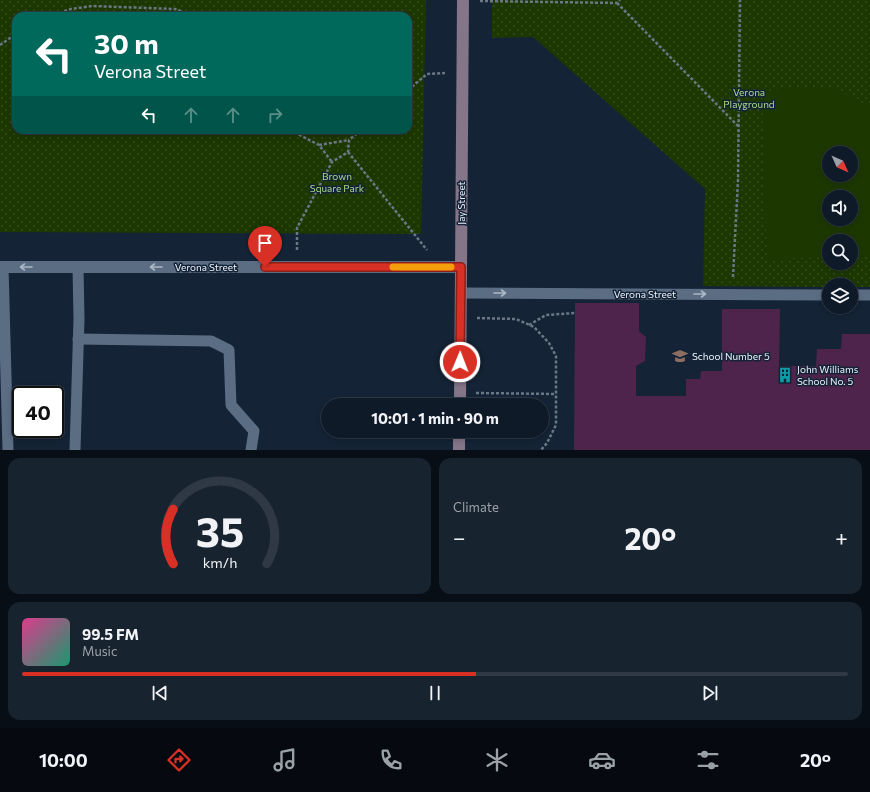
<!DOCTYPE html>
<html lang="en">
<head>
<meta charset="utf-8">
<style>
  body { margin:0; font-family:Commissioner,sans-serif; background:#182330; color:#f1f3f6; height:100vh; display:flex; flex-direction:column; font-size:15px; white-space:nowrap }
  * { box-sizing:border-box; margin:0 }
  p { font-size:13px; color:#9ba1a8 }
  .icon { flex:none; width:22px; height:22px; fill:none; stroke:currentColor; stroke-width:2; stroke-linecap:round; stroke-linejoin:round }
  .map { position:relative; height:450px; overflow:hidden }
  .sheet { display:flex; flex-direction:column; gap:8px; padding:8px; background:#080e16; flex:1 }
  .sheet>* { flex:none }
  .banner { position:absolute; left:12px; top:12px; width:400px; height:122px; border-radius:12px; box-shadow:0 2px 6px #0003,0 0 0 1px #2f3845; background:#00695c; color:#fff; overflow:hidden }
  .needle { width:26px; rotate:135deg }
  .buttons { position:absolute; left:822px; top:146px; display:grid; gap:8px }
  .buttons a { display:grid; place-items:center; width:36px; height:36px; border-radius:50%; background:#0f1a28; box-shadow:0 2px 6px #0003,0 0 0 1px #2f3845; font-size:20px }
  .speed { position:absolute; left:12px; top:386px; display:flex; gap:8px; font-size:20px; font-weight:700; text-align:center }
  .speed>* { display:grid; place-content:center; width:52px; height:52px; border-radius:50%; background:#0f1a28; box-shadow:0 2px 6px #0003,0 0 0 1px #2f3845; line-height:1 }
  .speed .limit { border:2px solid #111; border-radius:6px; background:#fff; color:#111 }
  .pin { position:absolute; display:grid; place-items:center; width:34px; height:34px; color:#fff; margin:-41px -17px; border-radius:50% 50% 50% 0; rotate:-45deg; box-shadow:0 0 4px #0007 }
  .pin .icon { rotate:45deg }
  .me { position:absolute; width:44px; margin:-22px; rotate:1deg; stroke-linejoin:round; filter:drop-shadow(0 0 3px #0008) }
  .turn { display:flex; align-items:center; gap:14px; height:84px; padding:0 16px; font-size:18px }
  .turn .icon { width:52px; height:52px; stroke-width:2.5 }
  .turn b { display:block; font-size:28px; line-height:34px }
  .lanes { display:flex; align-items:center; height:38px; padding:0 16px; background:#0003; justify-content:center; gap:20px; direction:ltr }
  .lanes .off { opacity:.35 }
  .big { font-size:30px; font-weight:700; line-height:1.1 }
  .sheet .tile { flex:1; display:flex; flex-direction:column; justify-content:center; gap:6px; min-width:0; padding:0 14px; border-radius:12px; background:#182330 }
  .sheet .dial { align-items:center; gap:0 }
  .dial svg { height:104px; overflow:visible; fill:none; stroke:#2f3845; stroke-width:7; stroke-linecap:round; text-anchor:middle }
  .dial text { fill:#f1f3f6; stroke:none }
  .song { display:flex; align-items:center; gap:12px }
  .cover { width:48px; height:48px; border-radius:6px; background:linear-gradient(135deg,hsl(330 70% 55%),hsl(160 70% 35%)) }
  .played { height:4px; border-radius:2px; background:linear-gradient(90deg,#d93025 55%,#2f3845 55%) }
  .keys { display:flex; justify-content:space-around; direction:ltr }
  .heat { display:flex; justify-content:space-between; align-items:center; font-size:22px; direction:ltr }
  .sheet .tiles { flex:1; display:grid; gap:8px; grid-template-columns:1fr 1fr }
  .tile:last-child { grid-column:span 2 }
  .trip { position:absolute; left:321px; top:398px; width:228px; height:40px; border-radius:20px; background:#0f1a28; box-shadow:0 2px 6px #0003,0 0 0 1px #2f3845; font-weight:700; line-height:40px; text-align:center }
  .menu { display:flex; height:64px; justify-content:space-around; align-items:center; background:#060a10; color:#9ba1a8 }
  .menu .icon { width:28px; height:28px }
  .menu .active { color:#d93025 }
  .menu b { font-size:18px; color:#f1f3f6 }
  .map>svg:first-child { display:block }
  .grass { fill:url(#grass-dots); fill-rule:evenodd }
  .pitch { fill:#1d3700; fill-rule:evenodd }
  .building { fill:#4e244d }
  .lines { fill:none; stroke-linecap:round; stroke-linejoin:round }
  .path { stroke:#6b7786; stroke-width:2.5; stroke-dasharray:3 2; stroke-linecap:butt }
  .lane { stroke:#5b6d83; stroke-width:11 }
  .street { stroke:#5b6d83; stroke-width:12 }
  .secondary { stroke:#847588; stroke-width:12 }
  .oneway { stroke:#aab7c6 }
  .route-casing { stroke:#8d1f18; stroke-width:10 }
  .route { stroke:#d93025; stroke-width:7 }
  .slow { stroke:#f59e0b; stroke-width:7 }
  .labels { text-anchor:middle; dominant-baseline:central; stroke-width:3; stroke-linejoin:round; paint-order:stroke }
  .park-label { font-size:10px; fill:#aad988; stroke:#142336 }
  .street-label { font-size:10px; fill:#ebf3fd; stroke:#142336 }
  .poi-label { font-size:10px; fill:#ebf3fd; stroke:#142336; text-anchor:start }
</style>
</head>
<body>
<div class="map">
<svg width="870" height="450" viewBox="0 0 870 450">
  <defs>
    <pattern id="grass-dots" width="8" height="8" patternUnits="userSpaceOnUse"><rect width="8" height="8" fill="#1d3700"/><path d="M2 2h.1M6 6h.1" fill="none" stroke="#334b19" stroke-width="1.8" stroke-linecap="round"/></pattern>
  </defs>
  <rect width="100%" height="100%" fill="#142336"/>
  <!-- grass -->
  <g class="grass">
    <path d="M0,0H426L421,234L0,232ZM16,16H408V130H16Z"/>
    <path d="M492,0H870V287H851V285H829V287L703,286L705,189L533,37L492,38ZM829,153H851V175H829ZM829,197H851V219H829ZM829,241H851V263H829Z"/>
  </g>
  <!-- pitch -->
  <path class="pitch" d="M797,87L837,89L870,107V255L851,256V241H829V257L767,259L762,92ZM829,153H851V175H829ZM829,197H851V219H829Z"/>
  <!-- building -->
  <polygon class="building" points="575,303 639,303 639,331 646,337 645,361 636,366 636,396 686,396 686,379 700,379 701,371 722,371 722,309 780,309 779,366 816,366 817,349 841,349 842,334 870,334 870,450 574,450"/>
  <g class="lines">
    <!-- path -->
    <g class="path">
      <polyline points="480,1 617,3 620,0"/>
      <polyline points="617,3 738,126"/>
      <polyline points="50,16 71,9 92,6 175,9 194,16"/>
      <polyline points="0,45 16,34"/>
      <polyline points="408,90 427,74 445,73"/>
      <polyline points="290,130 319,145 332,162"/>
      <polyline points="319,145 349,140"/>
      <polyline points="348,152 427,250"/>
      <polyline points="297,250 297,228 332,162 348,152 349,140 361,130"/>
      <polyline points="733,277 738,180 740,0"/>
      <polyline points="477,318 516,319 534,327 549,343 556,356 556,425 547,443 541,450"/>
      <polyline points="529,325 546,315 575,313"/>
      <polyline points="476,393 556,394"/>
    </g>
    <!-- lane -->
    <g class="lane">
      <polyline points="3,267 8,450"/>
      <polyline points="461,293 829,295"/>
      <polyline points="851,295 870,295"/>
      <polyline points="78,339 211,341 229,350 231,405 254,431 251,450"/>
      <polyline points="75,450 79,319 78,267"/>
    </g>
    <!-- street -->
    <polyline class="street" points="0,267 461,267"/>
    <!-- secondary -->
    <g class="secondary">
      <polyline points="460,405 463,0"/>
      <polyline points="459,450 459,431"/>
    </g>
  </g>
  <!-- one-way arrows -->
  <defs><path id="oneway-shaft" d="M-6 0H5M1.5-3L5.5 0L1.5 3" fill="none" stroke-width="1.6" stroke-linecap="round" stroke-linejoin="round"/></defs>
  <g class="oneway">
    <use href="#oneway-shaft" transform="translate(26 267) rotate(180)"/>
    <use href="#oneway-shaft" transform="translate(156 267) rotate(-180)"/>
    <use href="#oneway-shaft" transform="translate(500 293)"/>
    <use href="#oneway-shaft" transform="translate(700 294)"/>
  </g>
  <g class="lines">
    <defs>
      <polyline id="route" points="265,267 461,267 460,362"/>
    </defs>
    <!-- route casing -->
    <use href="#route" class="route-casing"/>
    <!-- route -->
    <use href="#route" class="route"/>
    <!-- slow -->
    <polyline class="slow" points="393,267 451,267"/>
  </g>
  <!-- icons -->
  <defs>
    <symbol id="school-bare" viewBox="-9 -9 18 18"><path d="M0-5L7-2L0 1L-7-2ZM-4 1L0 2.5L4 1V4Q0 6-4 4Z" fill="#8d6e63" stroke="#142336" stroke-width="2.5" paint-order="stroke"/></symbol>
    <symbol id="building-bare" viewBox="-9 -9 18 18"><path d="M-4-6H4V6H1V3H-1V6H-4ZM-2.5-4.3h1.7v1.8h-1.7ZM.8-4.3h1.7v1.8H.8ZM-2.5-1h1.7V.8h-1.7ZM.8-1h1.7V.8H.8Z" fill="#0f9aa8" stroke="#142336" stroke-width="2.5" paint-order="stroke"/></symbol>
  </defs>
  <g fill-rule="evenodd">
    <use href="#school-bare" x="669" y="345" width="22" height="22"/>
    <use href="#building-bare" x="774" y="364" width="22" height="22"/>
  </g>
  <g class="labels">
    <!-- park labels -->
    <g class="park-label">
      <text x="749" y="92">Verona<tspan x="749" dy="12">Playground</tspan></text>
      <text x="337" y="176">Brown<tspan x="337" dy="12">Square Park</tspan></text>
    </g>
    <!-- street labels -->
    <g class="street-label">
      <text transform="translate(461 203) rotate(-90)">Jay Street</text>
      <text x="206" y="267">Verona Street</text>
      <text x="645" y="294">Verona Street</text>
    </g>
    <!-- poi labels -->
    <g class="poi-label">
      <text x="692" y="356">School Number 5</text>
      <text x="797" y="369">John Williams<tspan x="797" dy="12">School No. 5</tspan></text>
    </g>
  </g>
</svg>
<div class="buttons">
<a><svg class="needle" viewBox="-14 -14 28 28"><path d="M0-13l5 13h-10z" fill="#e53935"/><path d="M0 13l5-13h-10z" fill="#9ba1a8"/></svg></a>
<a><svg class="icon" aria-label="sound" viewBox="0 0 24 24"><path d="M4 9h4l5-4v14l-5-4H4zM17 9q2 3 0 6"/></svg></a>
<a><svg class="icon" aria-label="search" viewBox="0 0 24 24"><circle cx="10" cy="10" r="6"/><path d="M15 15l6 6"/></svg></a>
<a><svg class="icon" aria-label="layers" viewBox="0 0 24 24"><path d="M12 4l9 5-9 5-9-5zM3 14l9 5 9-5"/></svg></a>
</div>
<div class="speed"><div class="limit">40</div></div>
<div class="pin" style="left:265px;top:267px;background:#d93025"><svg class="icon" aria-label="arrive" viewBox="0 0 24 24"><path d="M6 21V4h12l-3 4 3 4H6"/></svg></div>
<svg class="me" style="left:460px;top:362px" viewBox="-20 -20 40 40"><circle r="17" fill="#d93025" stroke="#fff" stroke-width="3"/><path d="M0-11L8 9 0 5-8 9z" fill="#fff"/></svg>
<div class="trip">10:01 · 1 min · 90 m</div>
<div class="banner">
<div class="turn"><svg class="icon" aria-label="left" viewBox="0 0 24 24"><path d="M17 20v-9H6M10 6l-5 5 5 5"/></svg><div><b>30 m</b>Verona Street</div></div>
<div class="lanes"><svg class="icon" aria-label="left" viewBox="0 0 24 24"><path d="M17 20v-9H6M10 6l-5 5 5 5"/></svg><svg class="icon off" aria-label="ahead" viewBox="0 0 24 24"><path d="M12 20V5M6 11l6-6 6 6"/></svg><svg class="icon off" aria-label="ahead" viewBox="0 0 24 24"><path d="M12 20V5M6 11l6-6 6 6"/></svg><svg class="icon off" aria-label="right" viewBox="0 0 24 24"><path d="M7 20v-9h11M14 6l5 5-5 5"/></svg></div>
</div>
</div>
<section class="sheet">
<div class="tiles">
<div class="tile dial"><svg viewBox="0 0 100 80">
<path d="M14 69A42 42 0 1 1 86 69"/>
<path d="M14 69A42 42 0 0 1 14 27" stroke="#d93025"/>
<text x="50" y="56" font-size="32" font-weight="700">35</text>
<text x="50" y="72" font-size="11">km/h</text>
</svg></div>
<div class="tile"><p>Climate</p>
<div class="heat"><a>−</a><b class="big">20°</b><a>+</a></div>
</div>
<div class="tile">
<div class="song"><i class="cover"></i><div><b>99.5 FM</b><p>Music</p></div></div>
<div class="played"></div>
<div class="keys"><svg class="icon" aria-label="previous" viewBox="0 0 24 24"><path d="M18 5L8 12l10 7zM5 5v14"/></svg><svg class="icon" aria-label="pause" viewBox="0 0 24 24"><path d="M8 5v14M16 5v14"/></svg><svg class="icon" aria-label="next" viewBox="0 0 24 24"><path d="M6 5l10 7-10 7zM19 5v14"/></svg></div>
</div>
</div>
</section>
<nav class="menu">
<b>10:00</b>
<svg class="icon active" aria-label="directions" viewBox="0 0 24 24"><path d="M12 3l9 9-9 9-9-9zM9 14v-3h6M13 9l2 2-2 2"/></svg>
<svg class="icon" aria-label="music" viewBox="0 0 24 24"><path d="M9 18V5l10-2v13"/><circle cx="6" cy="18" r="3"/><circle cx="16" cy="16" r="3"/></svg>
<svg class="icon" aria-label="phone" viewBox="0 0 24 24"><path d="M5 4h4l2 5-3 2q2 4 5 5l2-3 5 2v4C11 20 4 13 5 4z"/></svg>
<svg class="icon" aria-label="climate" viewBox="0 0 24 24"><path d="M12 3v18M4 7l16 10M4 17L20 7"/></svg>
<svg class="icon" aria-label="car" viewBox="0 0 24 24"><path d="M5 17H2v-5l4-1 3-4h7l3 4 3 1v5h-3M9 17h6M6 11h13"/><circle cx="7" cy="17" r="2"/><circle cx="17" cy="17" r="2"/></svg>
<svg class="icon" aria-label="filters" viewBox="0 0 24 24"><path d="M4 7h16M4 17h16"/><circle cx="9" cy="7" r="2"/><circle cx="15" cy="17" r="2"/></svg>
<b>20°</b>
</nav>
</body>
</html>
